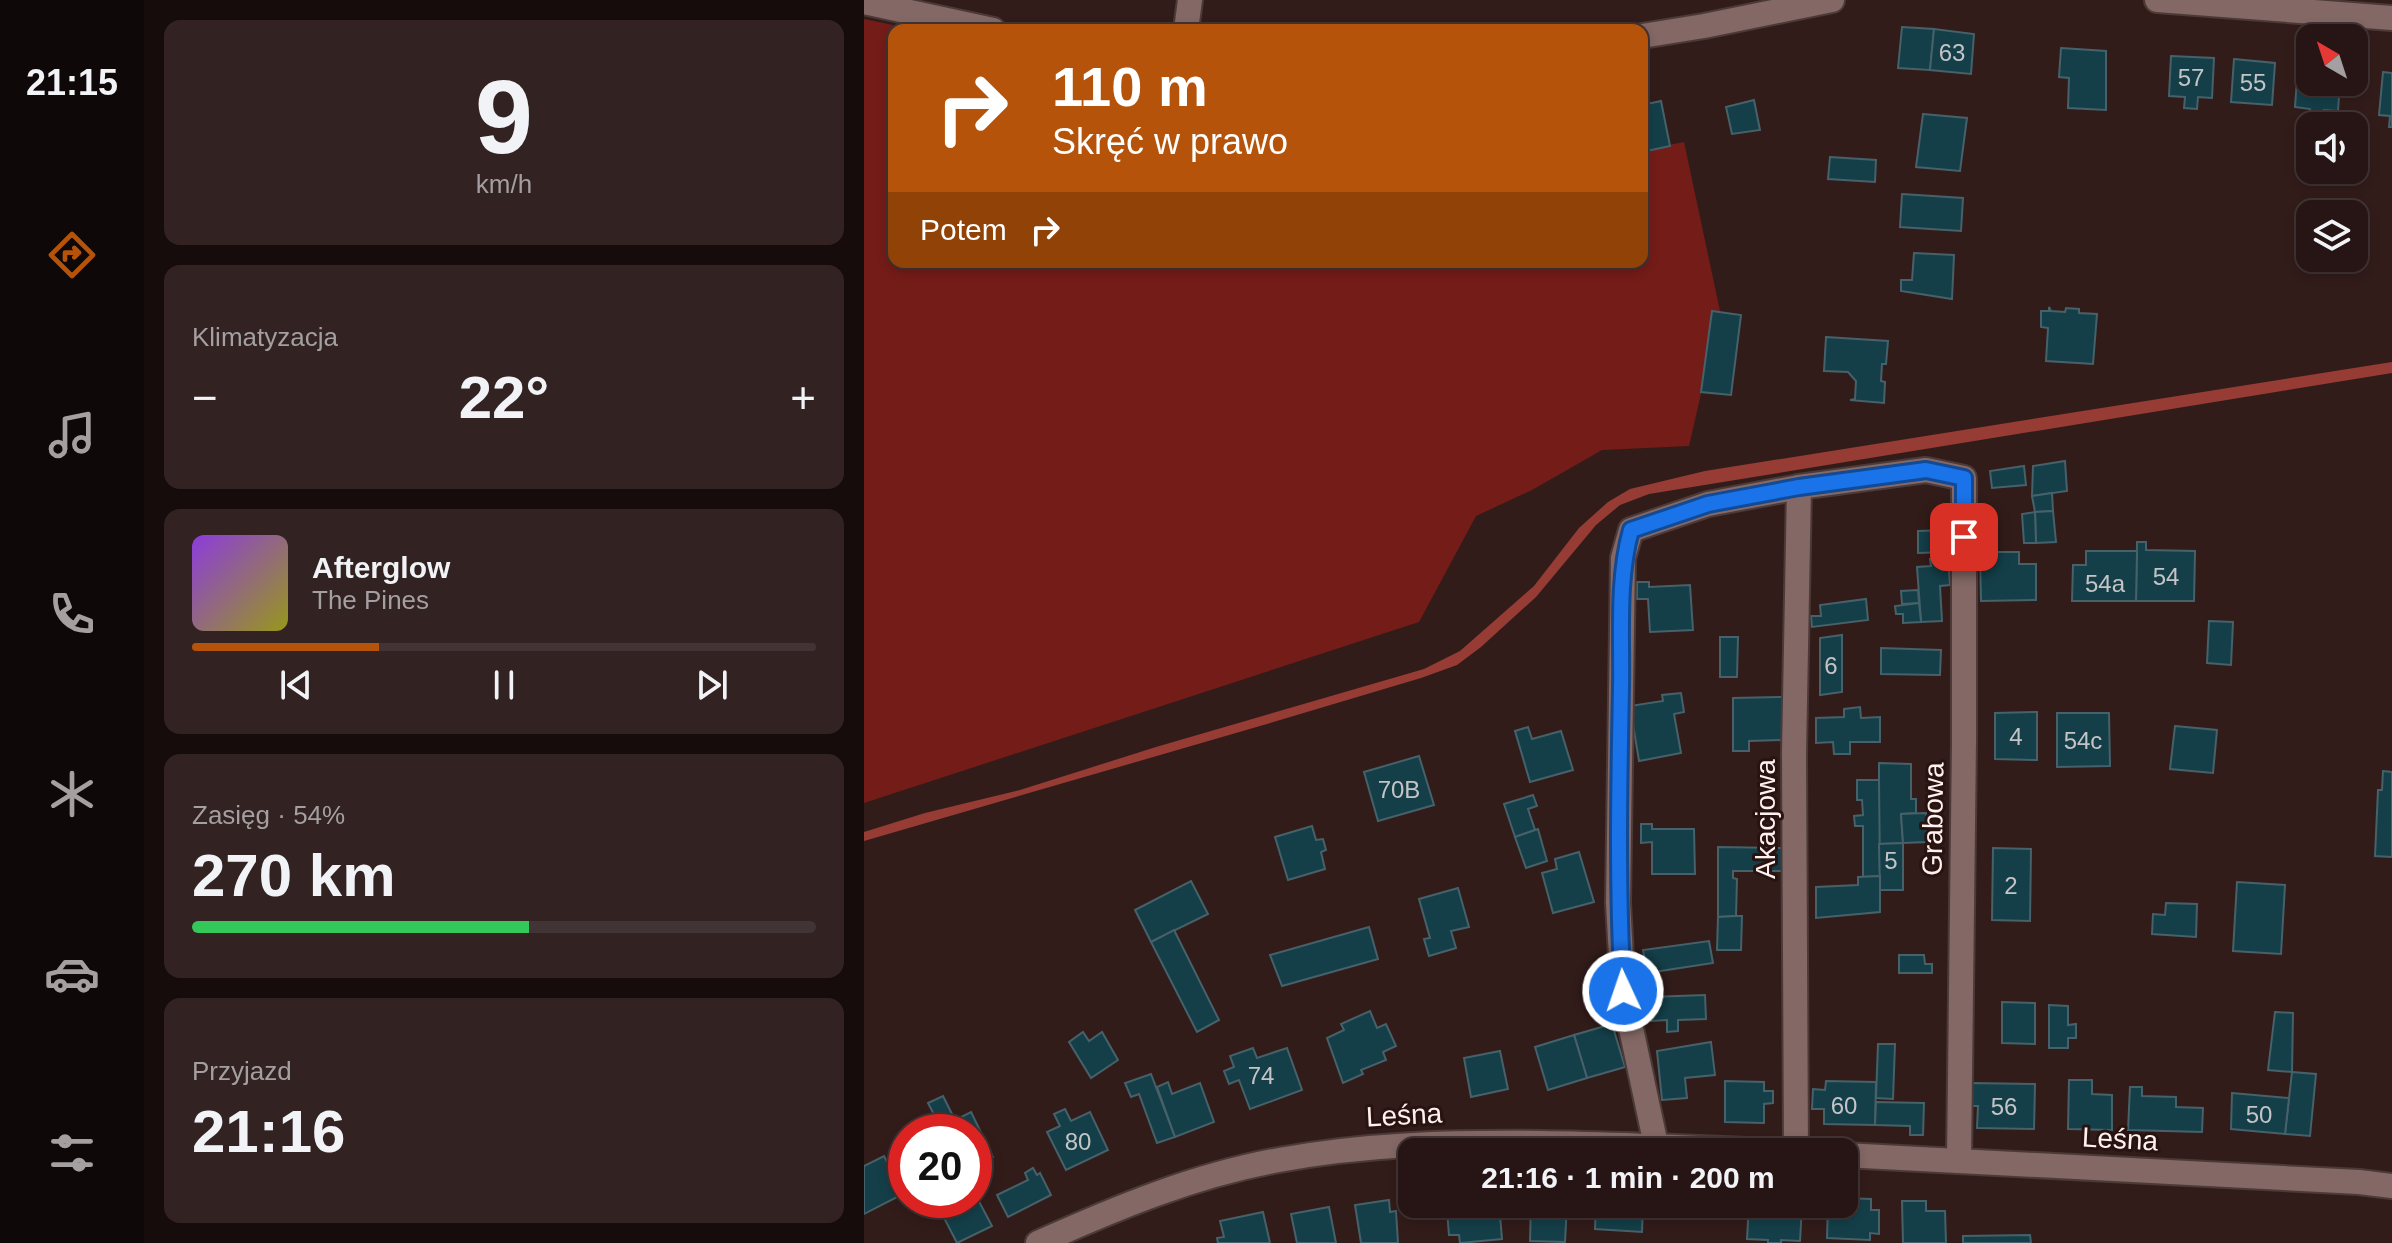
<!DOCTYPE html>
<html lang="pl">
<head>
<meta charset="utf-8">
<style>
  body { margin:0; font-family:Helvetica,sans-serif; background:#322222; color:#f1f3f6; height:100vh; display:flex; flex-direction:column; font-size:30px; white-space:nowrap }
  * { box-sizing:border-box; margin:0 }
  p { font-size:26px; color:#a49fa0 }
  .icon { flex:none; width:44px; height:44px; fill:none; stroke:currentColor; stroke-width:2; stroke-linecap:round; stroke-linejoin:round }
  .map { position:relative; flex:1; overflow:hidden }
  .side { display:flex; flex-direction:column; gap:20px; padding:20px; background:#150c0b; width:720px }
  .side>* { flex:none }
  .guide { position:absolute; left:24px; top:24px; width:760px; height:244px; border-radius:16px; box-shadow:0 4px 12px #0003,0 0 0 2px #423434; background:#b45309; color:#fff; overflow:hidden }
  .needle { width:52px; rotate:321deg }
  .controls { position:absolute; left:1432px; top:24px; display:grid; gap:16px }
  .controls a { display:grid; place-items:center; width:72px; height:72px; border-radius:16px; background:#261514; box-shadow:0 4px 12px #0003,0 0 0 2px #423434; font-size:40px }
  .speed { position:absolute; left:24px; top:1114px; display:flex; gap:16px; font-size:40px; font-weight:700; text-align:center }
  .speed>* { display:grid; place-content:center; width:104px; height:104px; border-radius:50%; background:#261514; box-shadow:0 4px 12px #0003,0 0 0 2px #423434; line-height:1 }
  .speed .limit { border:12px solid #d22; background:#fff; color:#111 }
  .pin { position:absolute; display:grid; place-items:center; width:68px; height:68px; color:#fff; margin:-34px; border-radius:16px; box-shadow:0 4px 12px #0006 }
  .me { position:absolute; width:88px; margin:-44px; rotate:357deg; stroke-linejoin:round; filter:drop-shadow(0 0 6px #0008) }
  .turn { display:flex; align-items:center; gap:28px; height:168px; padding:0 32px; font-size:36px }
  .turn .icon { width:104px; height:104px; stroke-width:2.5 }
  .turn b { display:block; font-size:56px; line-height:68px }
  .then { display:flex; align-items:center; height:76px; padding:0 32px; background:#0003; gap:16px; font-size:30px }
  .big { font-size:60px; font-weight:800; line-height:1.1 }
  .side .tile { flex:1; display:flex; flex-direction:column; justify-content:center; gap:12px; min-width:0; padding:0 28px; border-radius:16px; background:#322222 }
  .side .dial { align-items:center; gap:0 }
  .dial b { font-size:104px; line-height:1 }
  .song { display:flex; align-items:center; gap:24px }
  .cover { width:96px; height:96px; border-radius:12px; background:linear-gradient(135deg,hsl(270 70% 55%),hsl(60 70% 35%)) }
  .played { height:8px; border-radius:4px; background:linear-gradient(90deg,#b45309 30%,#423434 30%) }
  .keys { display:flex; justify-content:space-around; direction:ltr }
  .heat { display:flex; justify-content:space-between; align-items:center; font-size:44px; direction:ltr }
  .charge { height:12px; border-radius:6px; background:linear-gradient(90deg,#34c759 54%,#423434 0) }
  .trip { position:absolute; left:534px; top:1138px; width:460px; height:80px; border-radius:16px; background:#261514; box-shadow:0 4px 12px #0003,0 0 0 2px #423434; font-weight:800; line-height:80px; text-align:center }
  main { display:flex; flex:1; min-height:0 }
  .tab-bar { display:flex; flex-direction:column; width:144px; justify-content:space-around; align-items:center; background:#0f0808; color:#a49fa0 }
  .tab-bar .icon { width:56px; height:56px }
  .tab-bar .active { color:#b45309 }
  .tab-bar b { font-size:36px; color:#f1f3f6 }
  .map>svg:first-child { display:block }
  .green { fill:#741c18 }
  .water { fill:#973c34 }
  .building { fill:#143f49; stroke:#466169; stroke-width:2 }
  .lines { fill:none; stroke-linecap:round; stroke-linejoin:round }
  .minor-casing { stroke:#4b3a38; stroke-width:28 }
  .minor { stroke:#836865; stroke-width:24 }
  .route-casing { stroke:#114b97; stroke-width:20 }
  .route { stroke:#1a73e8; stroke-width:14 }
  .labels { text-anchor:middle; dominant-baseline:central; stroke-width:6; stroke-linejoin:round; paint-order:stroke }
  .number-label { font-size:24px; fill:#c4c4c6 }
  .street-label { font-size:28px; fill:#fef1ef; stroke:#281311 }
</style>
</head>
<body>
<main>
<nav class="tab-bar">
<b>21:15</b>
<svg class="icon active" aria-label="directions" viewBox="0 0 24 24"><path d="M12 3l9 9-9 9-9-9zM9 14v-3h6M13 9l2 2-2 2"/></svg>
<svg class="icon" aria-label="music" viewBox="0 0 24 24"><path d="M9 18V5l10-2v13"/><circle cx="6" cy="18" r="3"/><circle cx="16" cy="16" r="3"/></svg>
<svg class="icon" aria-label="phone" viewBox="0 0 24 24"><path d="M5 4h4l2 5-3 2q2 4 5 5l2-3 5 2v4C11 20 4 13 5 4z"/></svg>
<svg class="icon" aria-label="climate" viewBox="0 0 24 24"><path d="M12 3v18M4 7l16 10M4 17L20 7"/></svg>
<svg class="icon" aria-label="car" viewBox="0 0 24 24"><path d="M5 17H2v-5l4-1 3-4h7l3 4 3 1v5h-3M9 17h6M6 11h13"/><circle cx="7" cy="17" r="2"/><circle cx="17" cy="17" r="2"/></svg>
<svg class="icon" aria-label="filters" viewBox="0 0 24 24"><path d="M4 7h16M4 17h16"/><circle cx="9" cy="7" r="2"/><circle cx="15" cy="17" r="2"/></svg>
</nav>
<section class="side">
<div class="tile dial"><b>9</b><p>km/h</p></div>
<div class="tile"><p>Klimatyzacja</p>
<div class="heat"><a>−</a><b class="big">22°</b><a>+</a></div>
</div>
<div class="tile">
<div class="song"><i class="cover"></i><div><b>Afterglow</b><p>The Pines</p></div></div>
<div class="played"></div>
<div class="keys"><svg class="icon" aria-label="previous" viewBox="0 0 24 24"><path d="M18 5L8 12l10 7zM5 5v14"/></svg><svg class="icon" aria-label="pause" viewBox="0 0 24 24"><path d="M8 5v14M16 5v14"/></svg><svg class="icon" aria-label="next" viewBox="0 0 24 24"><path d="M6 5l10 7-10 7zM19 5v14"/></svg></div>
</div>
<div class="tile"><p>Zasięg · 54%</p><b class="big">270 km</b><div class="charge"></div></div>
<div class="tile"><p>Przyjazd</p><b class="big">21:16</b></div>
</section>
<div class="map">
<svg width="1528" height="1243" viewBox="0 0 1528 1243">
  <rect width="100%" height="100%" fill="#321c1a"/>
  <!-- green -->
  <polygon class="green" points="0,19 53,30 30,30 30,262 778,262 778,150 820,142 856,311 825,446 738,450 668,490 612,516 555,622 0,803"/>
  <!-- water -->
  <polygon class="water" points="1528,362 1528,373 785,494 756,505 732,525 672,597 617,647 593,665 557,678 396,726 0,841 0,832 61,813 156,790 292,747 560,669 596,651 670,586 715,528 744,502 766,489 841,471"/>
  <!-- building -->
  <g class="building">
    <polygon points="1038,27 1070,29 1066,70 1034,68"/>
    <polygon points="1070,29 1110,34 1107,74 1066,70"/>
    <polygon points="1197,48 1242,51 1242,110 1204,108 1205,78 1195,77"/>
    <polygon points="1307,56 1350,58 1348,98 1334,97 1333,109 1320,108 1321,97 1305,96"/>
    <polygon points="1370,59 1411,63 1408,105 1367,102"/>
    <polygon points="1434,65 1446,66 1446,82 1476,82 1474,111 1460,110 1458,126 1444,128 1446,109 1431,107"/>
    <polygon points="1519,72 1528,73 1528,127 1525,127 1526,116 1515,115"/>
    <polygon points="890,100 896,130 868,134 862,107"/>
    <polygon points="797,101 806,146 778,152 778,105"/>
    <polygon points="1059,114 1103,118 1096,171 1052,167"/>
    <polygon points="966,157 1012,160 1011,182 964,179"/>
    <polygon points="1038,194 1099,198 1097,231 1036,227"/>
    <polygon points="1438,217 1446,217 1446,258 1462,258 1462,260 1435,259"/>
    <polygon points="1050,253 1090,255 1088,299 1037,291 1037,280 1048,280"/>
    <polygon points="1185,307 1187,311 1201,312 1202,308 1215,309 1215,313 1233,314 1229,364 1182,361 1184,328 1177,327 1177,311 1185,311"/>
    <polygon points="848,311 877,315 867,395 837,392"/>
    <polygon points="962,337 1024,341 1022,364 1018,364 1017,381 1021,382 1020,403 986,400 991,399 992,381 984,372 960,371"/>
    <polygon points="1201,461 1203,491 1168,496 1169,466"/>
    <polygon points="1160,466 1162,485 1128,488 1126,471"/>
    <polygon points="1188,493 1189,511 1171,512 1168,496"/>
    <polygon points="1189,511 1192,542 1172,543 1171,512"/>
    <polygon points="1171,512 1172,543 1160,543 1158,514"/>
    <polygon points="1082,530 1083,552 1054,553 1054,531"/>
    <polygon points="1273,542 1282,542 1282,550 1331,551 1330,601 1272,601"/>
    <polygon points="1222,551 1273,551 1272,601 1208,601 1209,565 1222,565"/>
    <polygon points="1116,552 1155,552 1155,564 1172,564 1172,600 1117,601"/>
    <polygon points="1066,559 1084,559 1086,585 1076,586 1078,621 1057,622 1053,567 1067,566"/>
    <polygon points="773,582 785,582 785,587 826,585 829,630 786,632 784,599 773,599"/>
    <polygon points="1054,590 1055,603 1038,604 1037,591"/>
    <polygon points="1002,599 1004,620 948,627 947,616 957,616 956,605"/>
    <polygon points="1055,603 1057,622 1039,623 1039,614 1032,614 1031,606"/>
    <polygon points="1345,621 1369,622 1367,665 1343,663"/>
    <polygon points="978,635 978,692 956,695 956,638"/>
    <polygon points="856,637 874,637 873,677 856,677"/>
    <polygon points="1017,648 1077,650 1076,675 1017,674"/>
    <polygon points="817,693 820,712 810,714 817,753 775,761 766,706 799,701 798,695"/>
    <polygon points="918,697 919,740 885,741 885,751 869,751 869,698"/>
    <polygon points="996,707 997,718 1016,717 1016,742 986,742 986,754 970,754 969,742 952,743 952,718 980,717 980,709"/>
    <polygon points="1173,712 1173,760 1131,759 1131,713"/>
    <polygon points="1193,713 1245,713 1246,766 1193,767"/>
    <polygon points="1311,726 1353,730 1349,773 1306,769"/>
    <polygon points="664,727 668,739 697,731 709,770 666,782 651,731"/>
    <polygon points="555,756 570,805 514,821 500,772"/>
    <polygon points="1015,763 1047,764 1047,799 1052,799 1052,813 1037,814 1039,843 1015,844"/>
    <polygon points="1519,771 1528,772 1528,857 1511,856 1514,790 1518,790"/>
    <polygon points="993,780 1015,780 1016,876 999,877 999,826 991,826 990,816 999,815 998,800 993,800"/>
    <polygon points="669,795 673,806 664,809 671,830 651,837 640,804"/>
    <polygon points="1062,813 1063,842 1039,843 1037,814"/>
    <polygon points="777,824 788,824 788,829 830,829 831,874 788,874 788,842 777,843"/>
    <polygon points="448,826 452,840 459,839 462,850 457,852 461,869 424,880 411,837"/>
    <polygon points="674,829 683,861 662,868 651,837"/>
    <polygon points="1039,843 1039,890 1016,890 1015,844"/>
    <polygon points="854,847 920,848 920,871 869,871 869,878 873,879 872,916 854,917"/>
    <polygon points="1129,848 1167,849 1166,921 1128,920"/>
    <polygon points="715,852 730,902 689,913 678,873 693,869 691,859"/>
    <polygon points="1016,876 1016,912 952,918 952,887 994,885 994,877"/>
    <polygon points="327,881 344,914 287,942 271,910"/>
    <polygon points="1373,882 1421,885 1417,954 1369,951"/>
    <polygon points="594,888 605,927 587,931 592,948 565,956 560,939 566,938 555,899"/>
    <polygon points="1302,903 1333,904 1332,937 1288,934 1289,914 1301,915"/>
    <polygon points="872,916 878,916 877,950 853,950 854,917"/>
    <polygon points="505,927 514,959 418,986 406,955"/>
    <polygon points="310,930 355,1020 333,1032 287,942"/>
    <polygon points="845,941 849,963 783,973 779,950"/>
    <polygon points="1035,955 1060,955 1061,964 1068,964 1068,973 1035,973"/>
    <polygon points="841,995 842,1019 814,1020 814,1031 803,1032 803,1020 787,1021 786,997"/>
    <polygon points="1138,1002 1171,1003 1171,1044 1138,1043"/>
    <polygon points="1185,1005 1204,1006 1204,1025 1212,1024 1212,1038 1204,1038 1204,1048 1185,1048"/>
    <polygon points="506,1011 513,1028 522,1024 532,1046 519,1052 522,1060 497,1070 499,1074 479,1083 463,1038 480,1030 477,1024"/>
    <polygon points="1411,1012 1429,1013 1428,1072 1404,1070"/>
    <polygon points="748,1024 761,1067 723,1078 710,1035"/>
    <polygon points="219,1032 225,1041 238,1032 254,1060 227,1078 205,1042"/>
    <polygon points="710,1035 723,1078 684,1090 671,1047"/>
    <polygon points="847,1042 851,1075 821,1078 823,1098 798,1100 793,1051"/>
    <polygon points="1014,1044 1031,1044 1029,1099 1012,1098"/>
    <polygon points="389,1048 393,1058 423,1048 438,1090 386,1109 375,1080 365,1084 360,1071 370,1067 366,1056"/>
    <polygon points="636,1051 644,1089 607,1097 600,1058"/>
    <polygon points="1428,1072 1452,1074 1446,1136 1421,1134"/>
    <polygon points="287,1074 311,1137 293,1143 275,1094 267,1097 261,1083"/>
    <polygon points="1205,1080 1228,1080 1228,1094 1248,1095 1248,1130 1204,1129"/>
    <polygon points="861,1081 900,1082 900,1091 909,1091 909,1103 900,1104 900,1123 861,1122"/>
    <polygon points="962,1081 1012,1082 1011,1125 960,1124 960,1109 948,1109 949,1089 961,1090"/>
    <polygon points="304,1082 308,1094 336,1083 350,1122 311,1137 293,1087"/>
    <polygon points="1107,1083 1171,1084 1170,1129 1113,1128 1114,1106 1106,1106"/>
    <polygon points="1266,1087 1278,1087 1278,1096 1312,1097 1312,1107 1339,1108 1338,1132 1264,1130"/>
    <polygon points="1368,1093 1425,1098 1421,1134 1367,1129"/>
    <polygon points="79,1096 97,1132 79,1132 64,1103"/>
    <polygon points="1012,1102 1060,1103 1059,1135 1046,1135 1046,1126 1011,1125"/>
    <polygon points="201,1109 207,1121 226,1112 244,1150 202,1170 183,1132 196,1126 190,1114"/>
    <polygon points="107,1112 129,1157 115,1165 110,1157 110,1132 97,1132 91,1120"/>
    <polygon points="20,1156 39,1194 0,1214 0,1166"/>
    <polygon points="169,1168 173,1175 176,1173 187,1195 144,1217 133,1195 164,1180 161,1173"/>
    <polygon points="110,1192 128,1226 93,1243 75,1208 88,1200 110,1200"/>
    <polygon points="980,1198 1007,1199 1007,1210 1015,1210 1015,1234 1006,1233 1006,1240 963,1238 964,1204 980,1204"/>
    <polygon points="525,1200 526,1212 532,1211 534,1243 497,1243 491,1205"/>
    <polygon points="1038,1201 1062,1201 1062,1211 1081,1211 1082,1243 1039,1243"/>
    <polygon points="593,1204 635,1204 638,1239 596,1243 595,1235 585,1235 583,1211 593,1210"/>
    <polygon points="667,1204 703,1204 701,1242 666,1241"/>
    <polygon points="732,1204 779,1204 778,1232 731,1229"/>
    <polygon points="885,1204 938,1206 936,1241 917,1240 917,1243 904,1243 904,1240 883,1239"/>
    <polygon points="465,1207 472,1243 433,1243 427,1214"/>
    <polygon points="399,1212 406,1243 354,1243 353,1238 360,1237 356,1221"/>
    <polygon points="1166,1235 1167,1243 1099,1243 1099,1236"/>
  </g>
  <g class="lines">
    <defs>
      <g id="minor">
        <polyline points="1293,0 1528,18"/>
        <polyline points="0,2 129,30"/>
        <polyline points="322,30 326,0"/>
        <polyline points="778,36 840,26 968,0"/>
        <polyline points="792,1145 759,991 754,903 759,558 767,530 844,504 935,487 1062,470 1100,478 1100,740 1095,1161"/>
        <polyline points="932,1152 930,754 935,487"/>
        <polyline points="980,1155 1495,1182 1528,1186"/>
        <path d="M174,1243C252,1208 331,1175 415,1160C502,1144 588,1142 676,1143C759,1144 842,1148 925,1152"/>
      </g>
    </defs>
    <!-- minor casing -->
    <use href="#minor" class="minor-casing"/>
    <!-- minor -->
    <use href="#minor" class="minor"/>
  </g>
  <g class="lines">
    <defs>
      <path id="route" d="M759,991C753,890 755,789 757,687C758,636 753,580 767,530L844,504L935,487L1062,470L1100,478V537"/>
    </defs>
    <!-- route casing -->
    <use href="#route" class="route-casing"/>
    <!-- route -->
    <use href="#route" class="route"/>
  </g>
  <g class="labels">
    <!-- number labels -->
    <g class="number-label">
      <text x="1088" y="52">63</text>
      <text x="1327" y="77">57</text>
      <text x="1389" y="82">55</text>
      <text x="1302" y="576">54</text>
      <text x="1241" y="583">54a</text>
      <text x="967" y="665">6</text>
      <text x="1152" y="736">4</text>
      <text x="1219" y="740">54c</text>
      <text x="535" y="789">70B</text>
      <text x="1027" y="860">5</text>
      <text x="1147" y="885">2</text>
      <text x="397" y="1075">74</text>
      <text x="980" y="1105">60</text>
      <text x="1140" y="1106">56</text>
      <text x="1395" y="1114">50</text>
      <text x="214" y="1141">80</text>
    </g>
    <!-- street labels -->
    <g class="street-label">
      <text transform="translate(901 819) rotate(-90)">Akacjowa</text>
      <text transform="translate(1069 819) rotate(-89)">Grabowa</text>
      <text transform="translate(540 1115) rotate(-3)">Leśna</text>
      <text transform="translate(1256 1139) rotate(3)">Leśna</text>
    </g>
  </g>
</svg>
<div class="controls">
<a><svg class="needle" viewBox="-14 -14 28 28"><path d="M0-13l5 13h-10z" fill="#e53935"/><path d="M0 13l5-13h-10z" fill="#a49fa0"/></svg></a>
<a><svg class="icon" aria-label="sound" viewBox="0 0 24 24"><path d="M4 9h4l5-4v14l-5-4H4zM17 9q2 3 0 6"/></svg></a>
<a><svg class="icon" aria-label="layers" viewBox="0 0 24 24"><path d="M12 4l9 5-9 5-9-5zM3 14l9 5 9-5"/></svg></a>
</div>
<div class="speed"><div class="limit">20</div></div>
<div class="pin" style="left:1100px;top:537px;background:#d93025"><svg class="icon" aria-label="arrive" viewBox="0 0 24 24"><path d="M6 21V4h12l-3 4 3 4H6"/></svg></div>
<svg class="me" style="left:759px;top:991px" viewBox="-20 -20 40 40"><circle r="17" fill="#1a73e8" stroke="#fff" stroke-width="3"/><path d="M0-11L8 9 0 5-8 9z" fill="#fff"/></svg>
<div class="trip">21:16 · 1 min · 200 m</div>
<div class="guide">
<div class="turn"><svg class="icon" aria-label="right" viewBox="0 0 24 24"><path d="M7 20v-9h11M14 6l5 5-5 5"/></svg><div><b>110 m</b>Skręć w prawo</div></div>
<div class="then">Potem<svg class="icon" aria-label="right" viewBox="0 0 24 24"><path d="M7 20v-9h11M14 6l5 5-5 5"/></svg></div>
</div>
</div>
</main>
</body>
</html>
